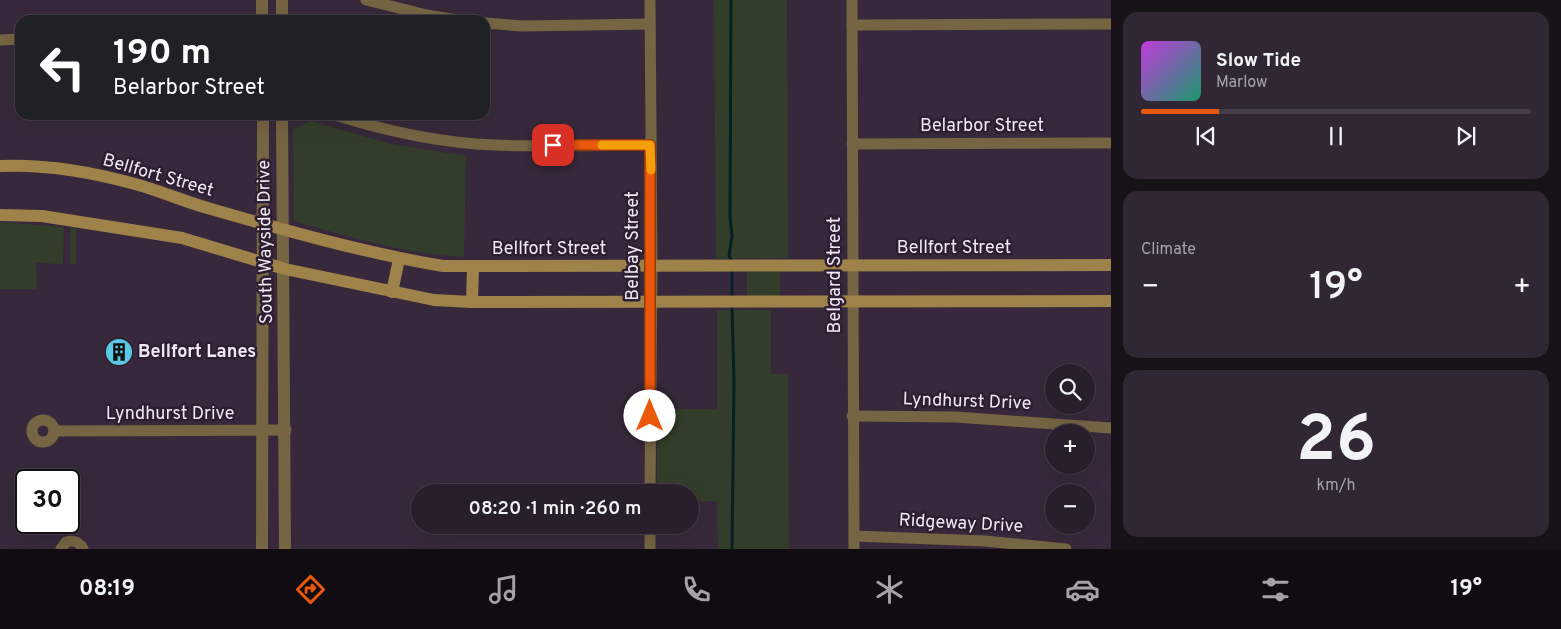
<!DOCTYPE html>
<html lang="en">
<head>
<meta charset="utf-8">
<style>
  body { margin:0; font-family:Overpass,sans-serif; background:#312734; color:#f1f3f6; height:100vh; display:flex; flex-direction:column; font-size:19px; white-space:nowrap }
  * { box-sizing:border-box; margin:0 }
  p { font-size:16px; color:#a5a2a9 }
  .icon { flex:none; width:28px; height:28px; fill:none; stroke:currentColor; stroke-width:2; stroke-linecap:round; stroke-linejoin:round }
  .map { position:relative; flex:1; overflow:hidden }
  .drawer { display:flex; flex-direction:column; gap:12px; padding:12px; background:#171118; width:450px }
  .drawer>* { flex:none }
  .hud { position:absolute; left:15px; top:15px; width:475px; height:105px; border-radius:15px; box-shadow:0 5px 20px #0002,0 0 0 1px #453d48; background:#202124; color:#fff; overflow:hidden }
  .buttons { position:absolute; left:1045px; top:364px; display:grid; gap:10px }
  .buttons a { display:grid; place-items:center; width:50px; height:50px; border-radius:50%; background:#291f2c; box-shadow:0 5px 20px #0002,0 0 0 1px #453d48; font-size:25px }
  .speed { position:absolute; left:15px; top:469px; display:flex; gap:10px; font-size:25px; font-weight:700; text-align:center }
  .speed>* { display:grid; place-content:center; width:65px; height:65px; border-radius:50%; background:#291f2c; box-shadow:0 5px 20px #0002,0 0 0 1px #453d48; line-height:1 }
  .speed .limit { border:2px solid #111; border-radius:8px; background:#fff; color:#111 }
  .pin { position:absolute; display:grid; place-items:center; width:42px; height:42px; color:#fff; margin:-21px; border-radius:10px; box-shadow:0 2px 8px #0006 }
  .me { position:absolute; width:55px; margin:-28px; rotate:0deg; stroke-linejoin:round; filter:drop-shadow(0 0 4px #0008) }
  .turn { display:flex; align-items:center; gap:18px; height:105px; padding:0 15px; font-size:22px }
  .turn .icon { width:65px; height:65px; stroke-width:2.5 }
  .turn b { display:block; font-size:35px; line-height:42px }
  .big { font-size:38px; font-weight:600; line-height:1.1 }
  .drawer .card { flex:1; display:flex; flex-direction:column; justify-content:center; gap:8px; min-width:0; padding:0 18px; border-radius:15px; background:#312734 }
  .drawer .dial { align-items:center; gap:0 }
  .dial b { font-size:65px; line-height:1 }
  .song { display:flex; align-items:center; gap:15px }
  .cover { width:60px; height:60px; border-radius:8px; background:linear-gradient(135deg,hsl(290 70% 55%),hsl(160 70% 35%)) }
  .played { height:5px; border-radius:2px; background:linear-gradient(90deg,#ea580c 20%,#453d48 20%) }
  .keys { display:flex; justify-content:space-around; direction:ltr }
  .heat { display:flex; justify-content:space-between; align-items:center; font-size:28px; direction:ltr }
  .trip { position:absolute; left:411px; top:484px; width:288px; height:50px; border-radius:25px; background:#291f2c; box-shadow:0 5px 20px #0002,0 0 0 1px #453d48; font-weight:600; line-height:50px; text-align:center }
  .tabs { display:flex; height:80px; justify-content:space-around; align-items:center; background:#100c12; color:#a5a2a9 }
  .tabs .icon { width:35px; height:35px }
  .tabs .selected { color:#ea580c }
  .tabs b { font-size:22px; color:#f1f3f6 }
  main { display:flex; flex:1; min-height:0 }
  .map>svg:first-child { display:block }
  .green { fill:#333e2a }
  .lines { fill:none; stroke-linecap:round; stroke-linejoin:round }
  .stream { stroke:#042225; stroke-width:3 }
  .minor { stroke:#766543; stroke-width:11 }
  .tertiary { stroke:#766543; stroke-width:12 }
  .secondary { stroke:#9e824a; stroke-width:12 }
  .route-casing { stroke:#983908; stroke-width:12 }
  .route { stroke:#ea580c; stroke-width:9 }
  .slow { stroke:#f59e0b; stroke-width:9 }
  .labels { text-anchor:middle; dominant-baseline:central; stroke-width:5; stroke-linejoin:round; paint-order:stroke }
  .street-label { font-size:18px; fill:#f1e8f4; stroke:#2d1f31 }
  .poi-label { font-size:18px; font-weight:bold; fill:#f1e8f4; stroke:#2d1f31; text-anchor:start }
</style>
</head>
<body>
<main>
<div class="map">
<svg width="1111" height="549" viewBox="0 0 1111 549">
  <rect width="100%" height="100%" fill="#37293b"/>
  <!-- green -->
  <g class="green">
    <polygon points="714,0 787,0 788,258 716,259"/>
    <path d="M311,121L391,144L466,156L464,257C405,254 350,237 294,221L293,129Z"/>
    <polygon points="0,222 64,227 63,264 36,263 37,289 0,289"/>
    <polygon points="70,228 76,229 76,264 70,264"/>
    <polygon points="780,271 780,297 747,297 747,272"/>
    <polygon points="717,310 771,310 771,374 788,374 789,549 718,549 717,501 690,501 690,492 657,492 657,409 717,409"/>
  </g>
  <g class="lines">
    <!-- stream -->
    <g class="stream">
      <polyline points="731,0 730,217 732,236 729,256 732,261"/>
      <polyline points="732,270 732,298"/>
      <polyline points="732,549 734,383 732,305"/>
    </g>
    <!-- minor -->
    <g class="minor">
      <polyline points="366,0 427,15 457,20"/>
      <polyline points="650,0 652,267 650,492"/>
      <polyline points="852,0 854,549"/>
      <polyline points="485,23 522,26 650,24"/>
      <polyline points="852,25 1111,24"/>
      <polyline points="0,40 20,39"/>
      <path d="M335,115C386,131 440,143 495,145C546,147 599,145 650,145"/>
      <polyline points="852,144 1111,143"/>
      <polyline points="852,416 956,417 1111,428"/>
      <circle cx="43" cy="431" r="11"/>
      <polyline points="54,431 286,430"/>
      <polyline points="854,536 985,541 1066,549"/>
      <path d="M61,549L66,542C74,540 79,541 83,549"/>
      <polyline points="650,549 650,525"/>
    </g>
    <!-- tertiary -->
    <g class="tertiary">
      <polyline points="262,0 262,20"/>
      <polyline points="282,0 282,20"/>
      <polyline points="282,115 285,549"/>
      <polyline points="262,549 263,115"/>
    </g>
    <!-- secondary -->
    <g class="secondary">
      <path d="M0,166C45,164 92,172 135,184C161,191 185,202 211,209C287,231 365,253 443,266L1111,265"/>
      <polyline points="0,215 42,216 182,238 285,269 434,300 472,302 1111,301"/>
      <polyline points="392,292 399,259"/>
      <polyline points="472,302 473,267"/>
    </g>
  </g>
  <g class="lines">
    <defs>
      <polyline id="route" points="553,145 650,145 650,416"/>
    </defs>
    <!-- route casing -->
    <use href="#route" class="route-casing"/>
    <!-- route -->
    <use href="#route" class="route"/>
    <!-- slow -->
    <polyline class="slow" points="602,145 650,145 651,170"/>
  </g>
  <!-- icons -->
  <defs>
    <symbol id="building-disc" viewBox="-11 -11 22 22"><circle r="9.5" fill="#59c8e4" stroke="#2d1f31"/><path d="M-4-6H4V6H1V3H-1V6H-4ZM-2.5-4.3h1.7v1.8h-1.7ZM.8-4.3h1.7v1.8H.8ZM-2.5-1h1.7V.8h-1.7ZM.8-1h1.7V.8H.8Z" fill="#111"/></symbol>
  </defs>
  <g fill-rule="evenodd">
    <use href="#building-disc" x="103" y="336" width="32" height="32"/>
  </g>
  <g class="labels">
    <!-- street labels -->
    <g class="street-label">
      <text x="982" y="126">Belarbor Street</text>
      <text transform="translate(158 176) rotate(16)">Bellfort Street</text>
      <text transform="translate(266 242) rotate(-91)">South Wayside Drive</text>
      <text transform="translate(633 246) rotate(-90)">Belbay Street</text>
      <text x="954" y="248">Bellfort Street</text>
      <text x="549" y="249">Bellfort Street</text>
      <text transform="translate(835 275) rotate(-90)">Belgard Street</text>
      <text transform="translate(967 402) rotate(2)">Lyndhurst Drive</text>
      <text x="170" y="414">Lyndhurst Drive</text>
      <text transform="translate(961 524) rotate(3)">Ridgeway Drive</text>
    </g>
    <!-- poi labels -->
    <g class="poi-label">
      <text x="138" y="352">Bellfort Lanes</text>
    </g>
  </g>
</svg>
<div class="buttons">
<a><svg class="icon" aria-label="search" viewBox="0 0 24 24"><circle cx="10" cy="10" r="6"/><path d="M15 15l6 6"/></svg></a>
<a>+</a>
<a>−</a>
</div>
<div class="speed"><div class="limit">30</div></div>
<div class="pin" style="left:553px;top:145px;background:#d93025"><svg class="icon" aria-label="arrive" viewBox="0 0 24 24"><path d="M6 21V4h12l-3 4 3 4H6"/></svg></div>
<svg class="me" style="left:650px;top:416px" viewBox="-20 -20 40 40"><circle r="19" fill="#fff"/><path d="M0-13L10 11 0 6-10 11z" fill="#ea580c"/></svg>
<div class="trip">08:20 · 1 min · 260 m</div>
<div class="hud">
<div class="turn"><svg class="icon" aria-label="left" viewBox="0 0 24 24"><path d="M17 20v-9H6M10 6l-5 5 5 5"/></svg><div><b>190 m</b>Belarbor Street</div></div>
</div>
</div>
<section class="drawer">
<div class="card">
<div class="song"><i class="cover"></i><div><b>Slow Tide</b><p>Marlow</p></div></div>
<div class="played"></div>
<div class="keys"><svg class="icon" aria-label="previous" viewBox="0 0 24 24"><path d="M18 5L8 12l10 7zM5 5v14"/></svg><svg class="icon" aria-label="pause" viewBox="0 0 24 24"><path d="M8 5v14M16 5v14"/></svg><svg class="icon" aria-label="next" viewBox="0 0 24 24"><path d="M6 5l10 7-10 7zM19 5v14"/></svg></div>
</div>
<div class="card"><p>Climate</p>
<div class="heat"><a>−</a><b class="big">19°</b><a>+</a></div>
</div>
<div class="card dial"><b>26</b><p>km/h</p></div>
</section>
</main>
<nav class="tabs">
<b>08:19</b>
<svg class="icon selected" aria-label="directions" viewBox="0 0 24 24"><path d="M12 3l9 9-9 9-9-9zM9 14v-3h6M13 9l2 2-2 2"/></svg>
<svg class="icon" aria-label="music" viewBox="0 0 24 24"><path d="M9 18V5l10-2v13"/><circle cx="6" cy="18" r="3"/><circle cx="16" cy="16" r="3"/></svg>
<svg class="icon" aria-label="phone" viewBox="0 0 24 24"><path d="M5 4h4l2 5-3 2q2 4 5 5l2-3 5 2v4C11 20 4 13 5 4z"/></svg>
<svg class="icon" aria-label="climate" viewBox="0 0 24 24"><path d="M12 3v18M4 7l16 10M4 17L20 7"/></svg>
<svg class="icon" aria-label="car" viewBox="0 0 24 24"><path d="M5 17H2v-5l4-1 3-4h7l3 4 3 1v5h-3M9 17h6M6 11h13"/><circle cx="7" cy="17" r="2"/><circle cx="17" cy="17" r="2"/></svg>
<svg class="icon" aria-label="filters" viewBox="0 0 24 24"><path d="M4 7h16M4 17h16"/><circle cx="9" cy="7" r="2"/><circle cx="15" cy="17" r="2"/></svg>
<b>19°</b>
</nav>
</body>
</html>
